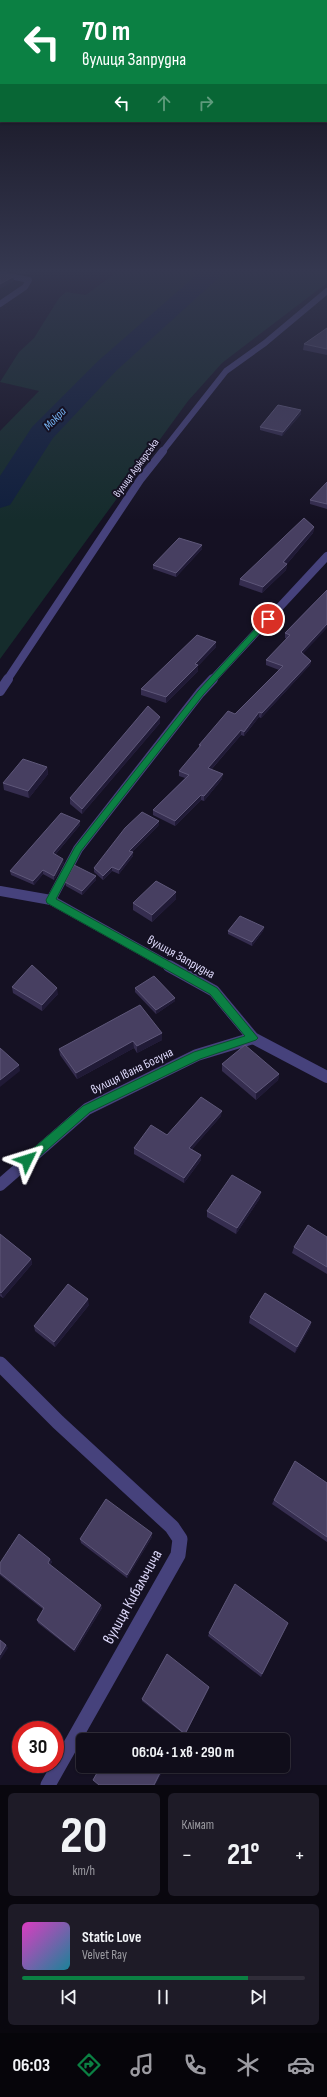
<!DOCTYPE html>
<html lang="uk">
<head>
<meta charset="utf-8">
<style>
  body { margin:0; font-family:"Sofia Sans Condensed",sans-serif; background:#1e1b27; color:#f1f3f6; height:100vh; display:flex; flex-direction:column; font-size:15px; white-space:nowrap }
  * { box-sizing:border-box; margin:0 }
  p { font-size:13px; color:#9c9ca2 }
  .icon { flex:none; width:22px; height:22px; fill:none; stroke:currentColor; stroke-width:2; stroke-linecap:round; stroke-linejoin:round }
  .map { position:relative; height:1785px; overflow:hidden }
  .details { display:flex; flex-direction:column; gap:8px; padding:8px; background:#09070e; flex:1 }
  .details>* { flex:none }
  .top-card { position:absolute; left:0px; top:0px; width:327px; height:122px; box-shadow:0 1px 3px #0004,0 0 0 1px #302d39; background:#0b8043; color:#fff; overflow:hidden }
  .speed { position:absolute; left:12px; top:1721px; display:flex; gap:8px; font-size:20px; font-weight:700; text-align:center }
  .speed>* { display:grid; place-content:center; width:52px; height:52px; border-radius:50%; background:#100d1a; box-shadow:0 1px 3px #0004,0 0 0 1px #302d39; line-height:1 }
  .speed .limit { border:6px solid #d22; background:#fff; color:#111 }
  .pin { position:absolute; display:grid; place-items:center; width:34px; height:34px; color:#fff; margin:-17px; border:2px solid #fff; border-radius:50%; box-shadow:0 1px 4px #0007 }
  .me { position:absolute; width:44px; margin:-22px; rotate:49deg; stroke-linejoin:round; filter:drop-shadow(0 0 3px #0008) }
  .turn { display:flex; align-items:center; gap:14px; height:84px; padding:0 16px; font-size:18px }
  .turn .icon { width:52px; height:52px; stroke-width:2.5 }
  .turn b { display:block; font-size:28px; line-height:34px }
  .lanes { display:flex; align-items:center; height:38px; padding:0 16px; background:#0003; justify-content:center; gap:20px; direction:ltr }
  .lanes .off { opacity:.35 }
  .big { font-size:30px; font-weight:700; line-height:1.1 }
  .details .widget { flex:1; display:flex; flex-direction:column; justify-content:center; gap:6px; min-width:0; padding:0 14px; border-radius:6px; background:#1e1b27 }
  .details .dial { align-items:center; gap:0 }
  .dial b { font-size:52px; line-height:1 }
  .song { display:flex; align-items:center; gap:12px }
  .cover { width:48px; height:48px; border-radius:6px; background:linear-gradient(135deg,hsl(310 70% 55%),hsl(190 70% 35%)) }
  .played { height:4px; border-radius:2px; background:linear-gradient(90deg,#0b8043 80%,#302d39 80%) }
  .keys { display:flex; justify-content:space-around; direction:ltr }
  .heat { display:flex; justify-content:space-between; align-items:center; font-size:22px; direction:ltr }
  .details .tiles { flex:1; display:grid; gap:8px; grid-template-columns:1fr 1fr }
  .widget:last-child { grid-column:span 2 }
  .trip { position:absolute; left:76px; top:1733px; width:214px; height:40px; border-radius:6px; background:#100d1a; box-shadow:0 1px 3px #0004,0 0 0 1px #302d39; font-weight:700; line-height:40px; text-align:center }
  .tabs { display:flex; height:64px; justify-content:space-around; align-items:center; background:#06050a; color:#9c9ca2 }
  .tabs .icon { width:28px; height:28px }
  .tabs .selected { color:#0b8043 }
  .tabs b { font-size:18px; color:#f1f3f6 }
  .map>svg:first-child { display:block }
  .green { fill:#152c2c }
  .lines { fill:none; stroke-linecap:round; stroke-linejoin:round }
  .river { fill:#101f3d; fill-rule:evenodd }
  .minor-far4 { stroke:#46427c; stroke-width:6 }
  .minor-far3 { stroke:#46427c; stroke-width:8 }
  .minor-far2 { stroke:#46427c; stroke-width:10 }
  .minor-far1 { stroke:#46427c; stroke-width:12 }
  .minor { stroke:#46427c; stroke-width:15 }
  .wall { fill:#352d4f }
  .shaded-wall { fill:#201a36 }
  .building { fill:#473f61; stroke:#5e5779 }
  .route { fill:#0b8043; stroke:#07532c }
  .labels { text-anchor:middle; dominant-baseline:central; stroke-width:4; stroke-linejoin:round; paint-order:stroke }
  .far-street-label { font-size:11px; fill:#ddd8fa; stroke:#151123 }
  .far-water-label { font-size:12px; font-style:italic; fill:#73b0ee; stroke:#151123 }
  .street-label { font-size:13px; fill:#ddd8fa; stroke:#151123 }
  .near-street-label { font-size:16px; fill:#ddd8fa; stroke:#151123 }
</style>
</head>
<body>
<div class="map">
<svg width="327" height="1785" viewBox="0 0 327 1785">
  <rect width="100%" height="100%" fill="#151123"/>
  <!-- green -->
  <polygon class="green" points="109,271 327,271 327,283 222,363 188,401 0,659 0,431 39,391 0,382 19,352 34,338 59,298 66,292 86,295 114,274"/>
  <g class="lines">
    <!-- river -->
    <polygon class="river" points="201,271 226,271 116,371 53,438 10,505 0,508 0,476 32,427 98,361"/>
    <!-- minor-far4 -->
    <g class="minor-far4">
      <polyline points="0,274 29,280 25,287 0,304"/>
      <polyline points="162,452 226,371 265,343 327,291"/>
    </g>
    <!-- minor-far3 -->
    <g class="minor-far3">
      <polyline points="7,680 140,480 163,451"/>
      <polyline points="212,680 327,556"/>
    </g>
    <!-- minor-far2 -->
    <g class="minor-far2">
      <polyline points="0,691 8,679"/>
      <polyline points="0,891 51,900 171,967"/>
      <polyline points="51,900 78,849 200,693 213,679"/>
    </g>
    <!-- minor-far1 -->
    <g class="minor-far1">
      <polyline points="169,966 214,991 253,1038 327,1077"/>
      <polyline points="0,1185 87,1109 197,1055 253,1038"/>
    </g>
    <!-- minor -->
    <polyline class="minor" points="0,1364 58,1422 172,1527 180,1539 178,1555 48,1785"/>
  </g>
  <!-- wall -->
  <g class="wall">
    <polygon points="6,271 33,271 26,275"/>
    <polygon points="327,328 327,355 303,350 304,344"/>
    <polygon points="301,414 282,436 260,430 260,427"/>
    <polygon points="327,482 327,509 310,504 310,500"/>
    <polygon points="314,527 313,533 287,564 286,570 262,593 239,585 240,579"/>
    <polygon points="202,545 202,549 176,577 153,569 153,565"/>
    <polygon points="315,602 303,654 311,661 310,665 261,718 259,717 244,736 241,735 211,770 222,779 204,801 201,800 175,826 153,815 153,810 185,778 179,776 179,771 199,748 199,745 235,714 279,670 266,665 266,660 287,639 285,638 285,633"/>
    <polygon points="216,642 216,647 198,666 198,671 166,703 141,695 141,689"/>
    <polygon points="160,717 160,723 82,814 70,804 70,798"/>
    <polygon points="47,767 48,774 29,798 4,790 3,783"/>
    <polygon points="80,821 80,825 55,855 64,863 54,880 43,874 34,885 11,875 10,871"/>
    <polygon points="159,825 132,852 133,852 133,856 119,874 112,871 103,880 94,872 94,868"/>
    <polygon points="96,876 96,880 82,895 66,886 65,882"/>
    <polygon points="176,899 152,922 133,910 133,903"/>
    <polygon points="264,927 263,931 252,946 228,934 228,931"/>
    <polygon points="12,987 58,994 42,1011 13,993"/>
    <polygon points="135,988 175,998 175,1001 156,1014 135,992"/>
    <polygon points="162,1033 162,1040 137,1053 134,1048 77,1079 60,1055 59,1049"/>
    <polygon points="222,1064 279,1074 278,1080 256,1100 222,1071"/>
    <polygon points="221,1116 192,1149 201,1155 201,1160 184,1183 134,1154 134,1148 167,1135"/>
    <polygon points="260,1198 236,1234 207,1217 207,1211"/>
    <polygon points="0,1234 31,1259 32,1264 3,1298 0,1296"/>
    <polygon points="327,1237 327,1274 292,1253 294,1247"/>
    <polygon points="89,1305 55,1347 35,1331 34,1326"/>
    <polygon points="250,1317 311,1322 310,1327 295,1353 249,1323"/>
    <polygon points="327,1483 327,1542 272,1504 274,1500"/>
    <polygon points="152,1537 127,1578 81,1543 80,1539"/>
    <polygon points="50,1559 52,1562 50,1565 102,1608 75,1652 38,1623 37,1620 44,1610 0,1575 0,1563"/>
    <polygon points="288,1623 261,1677 208,1636 209,1633"/>
    <polygon points="209,1687 208,1690 185,1735 142,1701 142,1699"/>
  </g>
  <!-- shaded-wall -->
  <g class="shaded-wall">
    <polygon points="26,271 33,271 26,275"/>
    <polygon points="13,277 14,281 0,289 0,284"/>
    <polygon points="301,410 301,414 282,436 283,432"/>
    <polygon points="314,527 313,533 286,565 287,564 286,570 262,593 263,587"/>
    <polygon points="202,545 202,549 176,577 176,573"/>
    <polygon points="327,624 327,628 301,656 301,652"/>
    <polygon points="216,642 216,647 198,666 198,671 166,703 166,697 195,664"/>
    <polygon points="311,661 310,665 261,718 262,713"/>
    <polygon points="259,712 259,717 244,736 244,732"/>
    <polygon points="160,717 160,723 82,814 82,809"/>
    <polygon points="241,730 241,735 208,773 208,768"/>
    <polygon points="47,767 48,774 29,798 28,791"/>
    <polygon points="223,774 222,779 204,801 204,796"/>
    <polygon points="201,795 201,800 175,826 175,821"/>
    <polygon points="80,821 80,825 53,857 53,853"/>
    <polygon points="159,821 159,825 129,855 129,851"/>
    <polygon points="133,852 133,856 119,874 119,870"/>
    <polygon points="63,859 64,863 54,880 54,876"/>
    <polygon points="112,867 112,871 103,880 103,876"/>
    <polygon points="43,870 43,874 34,885 33,881"/>
    <polygon points="96,876 96,880 82,895 82,891"/>
    <polygon points="176,892 176,899 152,922 152,915"/>
    <polygon points="264,927 263,931 252,946 252,942"/>
    <polygon points="57,988 58,994 42,1011 42,1005"/>
    <polygon points="175,998 175,1001 156,1014 156,1010"/>
    <polygon points="162,1033 162,1040 137,1053 137,1046"/>
    <polygon points="133,1041 134,1048 77,1079 76,1073"/>
    <polygon points="19,1065 20,1071 0,1087 0,1080"/>
    <polygon points="279,1074 278,1080 256,1100 256,1093"/>
    <polygon points="222,1111 221,1116 189,1153 189,1148"/>
    <polygon points="201,1155 201,1160 184,1183 184,1178"/>
    <polygon points="261,1192 260,1198 236,1234 237,1228"/>
    <polygon points="31,1259 32,1264 3,1298 1,1293"/>
    <polygon points="88,1299 89,1305 55,1347 54,1342"/>
    <polygon points="311,1322 310,1327 295,1353 297,1347"/>
    <polygon points="152,1533 152,1537 127,1578 127,1575"/>
    <polygon points="50,1559 52,1562 49,1566 48,1563"/>
    <polygon points="101,1605 102,1608 75,1652 74,1650"/>
    <polygon points="6,1645 8,1648 0,1660 0,1655"/>
    <polygon points="209,1687 208,1690 185,1735 185,1734"/>
    <polygon points="162,1769 163,1771 155,1785 154,1785"/>
  </g>
  <!-- building -->
  <g class="building">
    <polygon points="0,274 13,277 0,284"/>
    <polygon points="327,328 327,349 304,344"/>
    <polygon points="278,405 301,410 283,432 260,427"/>
    <polygon points="327,482 327,504 310,500"/>
    <polygon points="304,518 314,527 283,562 287,564 263,587 240,579"/>
    <polygon points="179,538 202,545 176,573 153,565"/>
    <polygon points="327,590 327,624 301,652 311,661 262,713 259,712 244,732 241,730 208,768 223,774 204,796 201,795 175,821 153,810 189,775 179,771 201,745 199,745 228,711 235,714 283,666 266,660 290,635 285,633"/>
    <polygon points="197,635 216,642 195,664 198,665 166,697 141,689"/>
    <polygon points="148,706 160,717 82,809 70,798"/>
    <polygon points="23,759 47,767 28,791 3,783"/>
    <polygon points="142,812 159,821 129,851 133,852 119,870 112,867 103,876 94,868 125,828"/>
    <polygon points="61,813 80,821 53,853 63,859 54,876 43,870 33,881 10,871"/>
    <polygon points="74,865 96,876 82,891 65,882"/>
    <polygon points="156,881 176,892 152,915 133,903"/>
    <polygon points="240,916 264,927 252,942 228,931"/>
    <polygon points="32,965 57,988 42,1005 12,987"/>
    <polygon points="154,976 175,998 156,1010 135,988"/>
    <polygon points="140,1005 162,1033 137,1046 133,1041 76,1073 59,1049"/>
    <polygon points="245,1045 279,1074 256,1093 222,1064"/>
    <polygon points="0,1048 19,1065 0,1080"/>
    <polygon points="201,1097 222,1111 189,1148 201,1155 184,1178 134,1148 151,1125 167,1135"/>
    <polygon points="232,1175 261,1192 237,1228 207,1211"/>
    <polygon points="308,1225 327,1237 327,1267 294,1247"/>
    <polygon points="0,1234 31,1259 1,1293 0,1292"/>
    <polygon points="68,1284 88,1299 54,1342 34,1326"/>
    <polygon points="265,1293 311,1322 297,1347 250,1317"/>
    <polygon points="295,1461 327,1483 327,1537 274,1500"/>
    <polygon points="106,1499 152,1533 127,1575 80,1539"/>
    <polygon points="19,1534 50,1559 48,1563 101,1605 74,1650 37,1620 44,1608 0,1573 0,1563"/>
    <polygon points="235,1584 288,1623 262,1674 209,1633"/>
    <polygon points="0,1640 6,1645 0,1655"/>
    <polygon points="167,1654 209,1687 185,1734 142,1699"/>
    <polygon points="119,1734 127,1740 116,1740"/>
    <polygon points="101,1766 158,1766 162,1769 154,1785 99,1785 93,1780"/>
  </g>
  <!-- sky -->
  <linearGradient id="sky" x2="0" y2="1"><stop stop-color="#0c0913"/><stop offset="0.52" stop-color="#353850"/><stop offset="1" stop-color="#353850" stop-opacity="0"/></linearGradient>
  <rect width="327" height="521" fill="url(#sky)"/>
  <!-- route -->
  <polygon class="route" points="266,617 272,619 203,695 81,851 56,899 217,988 258,1038 256,1040 200,1059 90,1112 31,1164 23,1164 22,1160 23,1157 83,1106 194,1052 245,1036 210,994 47,903 46,900 75,847 198,691"/>
  <g class="labels">
    <!-- far-street labels -->
    <g class="far-street-label">
      <text transform="translate(136 468) rotate(-54)">вулиця Аджарська</text>
    </g>
    <!-- far-water labels -->
    <g class="far-water-label">
      <text transform="translate(55 419) rotate(-46)">Мокра</text>
    </g>
    <!-- street labels -->
    <g class="street-label">
      <text transform="translate(181 957) rotate(29)">вулиця Запрудна</text>
      <text transform="translate(132 1071) rotate(-26)">вулиця Івана Богуна</text>
    </g>
    <!-- near-street labels -->
    <g class="near-street-label">
      <text transform="translate(133 1597) rotate(-61)">вулиця Кибальчича</text>
    </g>
  </g>
</svg>
<div class="speed"><div class="limit">30</div></div>
<div class="pin" style="left:268px;top:619px;background:#d93025"><svg class="icon" aria-label="arrive" viewBox="0 0 24 24"><path d="M6 21V4h12l-3 4 3 4H6"/></svg></div>
<svg class="me" style="left:27px;top:1160px" viewBox="-20 -20 40 40"><path d="M0-17L14 15 0 8-14 15z" fill="#0b8043" stroke="#fff" stroke-width="4"/></svg>
<div class="trip">06:04 · 1 хв · 290 m</div>
<div class="top-card">
<div class="turn"><svg class="icon" aria-label="left" viewBox="0 0 24 24"><path d="M17 20v-9H6M10 6l-5 5 5 5"/></svg><div><b>70 m</b>вулиця Запрудна</div></div>
<div class="lanes"><svg class="icon" aria-label="left" viewBox="0 0 24 24"><path d="M17 20v-9H6M10 6l-5 5 5 5"/></svg><svg class="icon off" aria-label="ahead" viewBox="0 0 24 24"><path d="M12 20V5M6 11l6-6 6 6"/></svg><svg class="icon off" aria-label="right" viewBox="0 0 24 24"><path d="M7 20v-9h11M14 6l5 5-5 5"/></svg></div>
</div>
</div>
<section class="details">
<div class="tiles">
<div class="widget dial"><b>20</b><p>km/h</p></div>
<div class="widget"><p>Клімат</p>
<div class="heat"><a>−</a><b class="big">21°</b><a>+</a></div>
</div>
<div class="widget">
<div class="song"><i class="cover"></i><div><b>Static Love</b><p>Velvet Ray</p></div></div>
<div class="played"></div>
<div class="keys"><svg class="icon" aria-label="previous" viewBox="0 0 24 24"><path d="M18 5L8 12l10 7zM5 5v14"/></svg><svg class="icon" aria-label="pause" viewBox="0 0 24 24"><path d="M8 5v14M16 5v14"/></svg><svg class="icon" aria-label="next" viewBox="0 0 24 24"><path d="M6 5l10 7-10 7zM19 5v14"/></svg></div>
</div>
</div>
</section>
<nav class="tabs">
<b>06:03</b>
<svg class="icon selected" aria-label="directions" viewBox="0 0 24 24"><path d="M12 3l9 9-9 9-9-9zM9 14v-3h6M13 9l2 2-2 2"/></svg>
<svg class="icon" aria-label="music" viewBox="0 0 24 24"><path d="M9 18V5l10-2v13"/><circle cx="6" cy="18" r="3"/><circle cx="16" cy="16" r="3"/></svg>
<svg class="icon" aria-label="phone" viewBox="0 0 24 24"><path d="M5 4h4l2 5-3 2q2 4 5 5l2-3 5 2v4C11 20 4 13 5 4z"/></svg>
<svg class="icon" aria-label="climate" viewBox="0 0 24 24"><path d="M12 3v18M4 7l16 10M4 17L20 7"/></svg>
<svg class="icon" aria-label="car" viewBox="0 0 24 24"><path d="M5 17H2v-5l4-1 3-4h7l3 4 3 1v5h-3M9 17h6M6 11h13"/><circle cx="7" cy="17" r="2"/><circle cx="17" cy="17" r="2"/></svg>
</nav>
</body>
</html>
